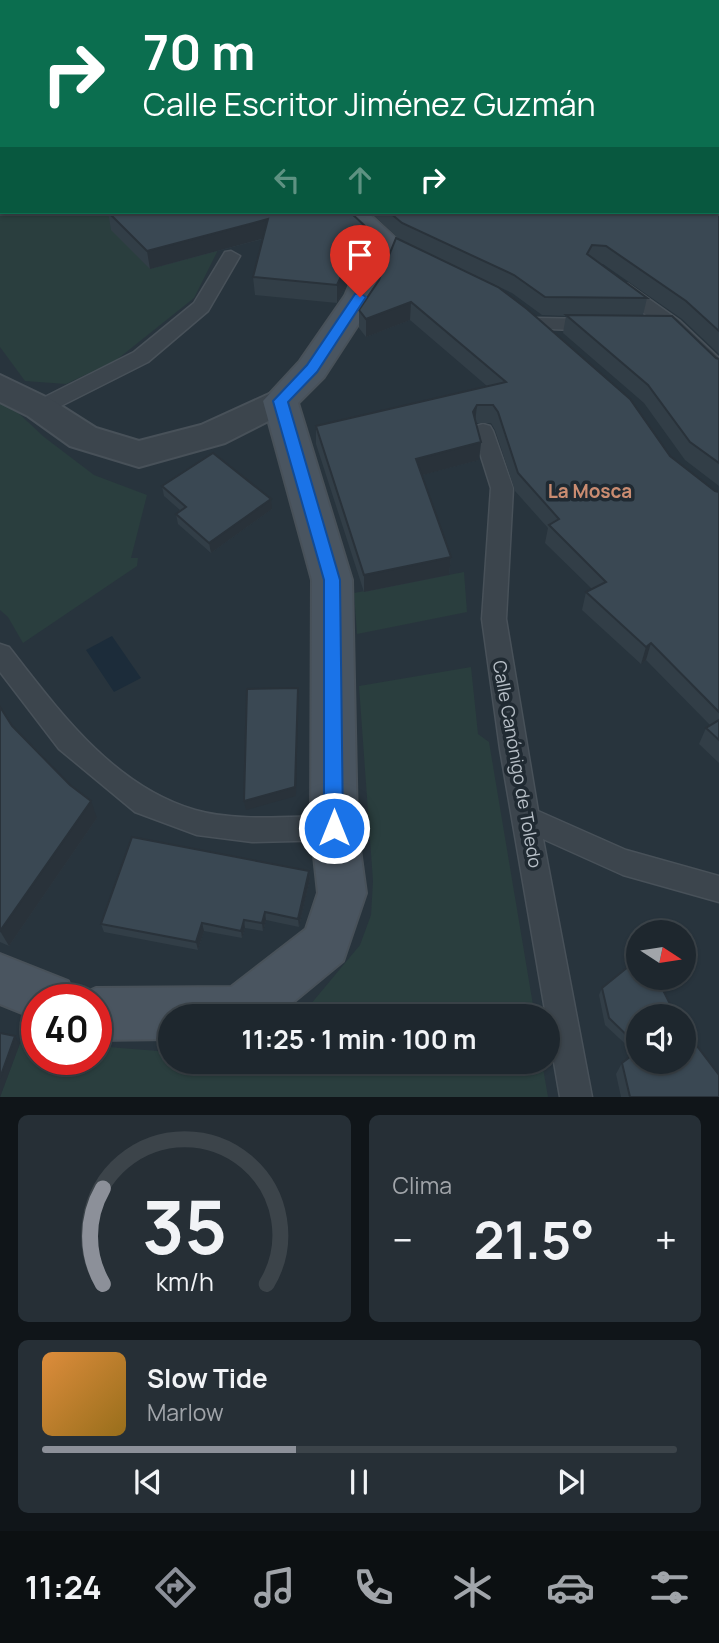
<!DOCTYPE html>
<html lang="es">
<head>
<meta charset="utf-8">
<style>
  body { margin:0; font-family:Manrope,sans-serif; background:#262f36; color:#f1f3f6; height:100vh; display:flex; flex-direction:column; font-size:26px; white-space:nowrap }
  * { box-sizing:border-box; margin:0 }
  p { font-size:23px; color:#a1a5aa }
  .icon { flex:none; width:38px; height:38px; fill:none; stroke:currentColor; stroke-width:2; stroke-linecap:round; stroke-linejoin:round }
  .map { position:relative; height:1097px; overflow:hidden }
  .panel { display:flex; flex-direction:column; gap:18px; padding:18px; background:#101519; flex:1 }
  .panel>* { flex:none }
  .hud { position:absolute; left:0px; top:0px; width:719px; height:214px; box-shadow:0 2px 5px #0004,0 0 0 2px #3c444a; background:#0b6e4f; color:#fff; overflow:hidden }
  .needle { width:46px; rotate:102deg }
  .fabs { position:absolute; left:626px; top:920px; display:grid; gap:14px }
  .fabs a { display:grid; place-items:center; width:70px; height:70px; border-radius:50%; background:#1e272e; box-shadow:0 2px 5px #0004,0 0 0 2px #3c444a; font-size:35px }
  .speed { position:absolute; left:21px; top:984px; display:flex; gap:14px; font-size:35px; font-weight:700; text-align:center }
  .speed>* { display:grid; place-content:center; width:91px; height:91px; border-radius:50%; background:#1e272e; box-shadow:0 2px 5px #0004,0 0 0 2px #3c444a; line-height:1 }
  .speed .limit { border:10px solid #d22; background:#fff; color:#111 }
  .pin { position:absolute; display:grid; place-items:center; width:60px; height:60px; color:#fff; margin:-72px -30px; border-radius:50% 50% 50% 0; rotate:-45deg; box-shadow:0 0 7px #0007 }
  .pin .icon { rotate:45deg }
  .me { position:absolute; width:77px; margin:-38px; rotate:0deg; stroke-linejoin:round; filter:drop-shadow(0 0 5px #0008) }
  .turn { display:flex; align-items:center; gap:24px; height:147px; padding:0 28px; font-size:32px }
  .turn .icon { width:91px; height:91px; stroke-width:2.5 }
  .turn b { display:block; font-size:49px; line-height:60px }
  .lanes { display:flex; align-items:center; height:66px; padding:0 28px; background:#0003; justify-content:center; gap:35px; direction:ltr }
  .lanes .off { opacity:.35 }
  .big { font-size:52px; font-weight:700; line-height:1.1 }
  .panel .card { flex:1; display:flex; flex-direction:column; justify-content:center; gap:10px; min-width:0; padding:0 24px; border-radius:10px; background:#262f36 }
  .panel .dial { align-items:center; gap:0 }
  .dial svg { height:182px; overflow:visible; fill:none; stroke:#3c444a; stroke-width:7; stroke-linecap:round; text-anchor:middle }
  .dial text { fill:#f1f3f6; stroke:none }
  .song { display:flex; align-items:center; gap:21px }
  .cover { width:84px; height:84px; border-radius:10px; background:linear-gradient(135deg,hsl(30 70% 55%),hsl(40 70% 35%)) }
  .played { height:7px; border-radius:4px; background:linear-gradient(90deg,#8c9099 40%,#3c444a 40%) }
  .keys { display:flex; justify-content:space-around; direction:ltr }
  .heat { display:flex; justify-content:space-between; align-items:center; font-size:38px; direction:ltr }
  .panel .tiles { flex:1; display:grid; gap:18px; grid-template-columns:1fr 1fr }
  .card:last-child { grid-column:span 2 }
  .trip { position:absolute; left:158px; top:1004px; width:402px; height:70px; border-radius:35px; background:#1e272e; box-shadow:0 2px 5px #0004,0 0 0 2px #3c444a; font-weight:700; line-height:70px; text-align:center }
  .menu { display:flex; height:112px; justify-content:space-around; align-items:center; background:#0c1012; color:#a1a5aa }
  .menu .icon { width:49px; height:49px }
  .menu .current { color:#8c9099 }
  .menu b { font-size:32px; color:#f1f3f6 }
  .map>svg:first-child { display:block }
  .green { fill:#2a3e3e }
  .water { fill:#1c2c3a }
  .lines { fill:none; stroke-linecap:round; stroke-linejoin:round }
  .lane-casing { stroke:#485159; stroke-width:3 }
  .street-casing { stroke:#485159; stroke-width:4 }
  .secondary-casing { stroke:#485159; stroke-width:4 }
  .highway-casing { stroke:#465058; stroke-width:4 }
  .lane { fill:#3c454d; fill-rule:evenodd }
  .street { fill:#3c454d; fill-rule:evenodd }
  .secondary { fill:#4a5560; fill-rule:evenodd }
  .highway { fill:#726559; fill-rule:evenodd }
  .wall { fill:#323e47 }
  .shaded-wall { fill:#29323a }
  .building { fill:#3a4853; stroke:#29323a; stroke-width:2 }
  .route { fill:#1a73e8; stroke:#114b97; stroke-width:2 }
  .labels { text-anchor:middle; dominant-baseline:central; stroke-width:7; stroke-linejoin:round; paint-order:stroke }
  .street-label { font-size:18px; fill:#b8c0c8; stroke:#202a32 }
  .neighbourhood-label { font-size:19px; font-weight:bold; fill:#ca8c71; stroke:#202a32 }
</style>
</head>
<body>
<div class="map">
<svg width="719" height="1097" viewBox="0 0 719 1097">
  <rect width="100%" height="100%" fill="#28343d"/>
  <!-- green -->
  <g class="green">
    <polygon points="468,0 719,0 719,155 718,2 467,2"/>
    <polygon points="0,59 2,212 148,212 218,250 194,298 115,361 66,384 25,381 0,347"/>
    <polygon points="0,403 13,408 44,437 94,475 147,495 131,558 138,558 137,566 23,643 8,617 0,610"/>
    <polygon points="464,572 467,612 357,634 354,593"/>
    <polygon points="471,667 478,734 489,742 535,1017 300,1017 360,945 371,915 373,881 359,686"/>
    <polygon points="26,1027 37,1031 37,1059 96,1059 96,1046 170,1052 170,1062 542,1062 548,1097 0,1097"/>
  </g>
  <!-- water -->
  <polygon class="water" points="112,636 141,678 114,692 86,650"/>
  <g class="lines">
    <defs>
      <g id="lane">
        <polygon points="231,251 240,256 208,311 148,362 47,413 33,413 30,408 33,403 134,352 194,303 225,252"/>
        <polygon points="621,282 628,284 680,321 719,358 719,376 712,374 666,329 614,292 612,288"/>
        <polygon points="537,318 593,319 600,321 603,325 600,329 593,331 530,328 527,324 530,320"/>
        <polygon points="483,424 490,426 493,431 513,488 506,619 538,811 626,850 719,876 719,902 623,875 543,839 592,1097 560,1097 500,749 482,619 491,488 473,431 476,426"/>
        <path d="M0,644L9,647C59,711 113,786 195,810C236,822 291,816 334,816L344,819L348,828L344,837L334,840L252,842L197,835L135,812L59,749L0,672Z"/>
      </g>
      <polygon id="street" points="0,375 52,400 96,428 139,441 201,425 280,389 292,393 297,401 292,409 225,443 139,467 70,446 28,416 0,402"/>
      <g id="secondary">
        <polygon points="182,0 206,0 207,2 183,2"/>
        <polygon points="335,212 367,212 399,241 376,297 324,377 298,403 352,580 357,828 366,893 343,961 275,1017 170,1017 170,1039 96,1040 96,999 77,999 78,996 96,988 231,987 306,929 318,893 311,828 312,580 263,401 300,361 345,296 368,243"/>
        <polygon points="0,954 68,981 75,999 37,999 37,1019 0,1004"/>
      </g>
      <g id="highway">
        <polygon points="392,0 416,0 391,2"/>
        <rect x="0" y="22" width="2" height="16"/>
      </g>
    </defs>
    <!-- lane casing -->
    <use href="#lane" class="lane-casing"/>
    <!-- street casing -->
    <use href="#street" class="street-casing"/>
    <!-- secondary casing -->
    <use href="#secondary" class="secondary-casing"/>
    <!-- highway casing -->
    <use href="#highway" class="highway-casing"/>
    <!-- lane -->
    <use href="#lane" class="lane"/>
    <!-- street -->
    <use href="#street" class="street"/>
    <!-- secondary -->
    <use href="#secondary" class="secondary"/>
    <!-- highway -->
    <use href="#highway" class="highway"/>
  </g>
  <!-- wall -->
  <g class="wall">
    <polygon points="719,150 719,354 682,319 603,264 601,264 647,298 643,315 719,359 719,486 685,460 644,403 563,333 566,316 542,315 512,293 409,245 670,456 715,491 719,492 719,763 699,744 706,728 710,725 646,660 641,664 582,610 586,592 592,589 545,543 548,528 515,491 495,430 491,423 476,423 481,442 479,460 422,475 451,557 449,575 364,592 316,444 316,426 487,386 410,320 366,337 359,328 359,310 379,280 401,241 370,212 718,212"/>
    <polygon points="108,212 365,226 365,244 337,303 255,295 253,277 263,239 150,269 111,230"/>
    <polygon points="162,486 272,509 211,553 178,524 176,514 180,510 164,496"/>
    <polygon points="0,707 12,726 97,818 9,946 0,942"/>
    <polygon points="309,871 310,879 299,927 266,920 263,931 245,928 242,938 204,931 198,950 104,932 101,924"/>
    <polygon points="602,988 667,1013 634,1052 605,1025 599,995"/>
    <polygon points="622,1063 719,1097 621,1097 616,1074"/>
  </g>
  <!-- shaded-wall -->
  <g class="shaded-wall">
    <polygon points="268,219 269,237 150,269 147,251"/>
    <polygon points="365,226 365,244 337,303 337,285"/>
    <polygon points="411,302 410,320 366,337 366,319"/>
    <polygon points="477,405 475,423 473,412"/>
    <polygon points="481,442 479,460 415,477 416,459"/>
    <polygon points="271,499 272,509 211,553 209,543"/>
    <polygon points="451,557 449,575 364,592 364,575"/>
    <polygon points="651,643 646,660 641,664 646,647"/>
    <polygon points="298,688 296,796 246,810 244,801"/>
    <polygon points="91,801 97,818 9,946 0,931"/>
    <polygon points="309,871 310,879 299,927 298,919"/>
    <polygon points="265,912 266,920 263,931 262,923"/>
    <polygon points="244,920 245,928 242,938 241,931"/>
    <polygon points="202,923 204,931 198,950 196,942"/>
    <polygon points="15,1036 20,1043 0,1097 0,1078"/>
  </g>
  <!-- building -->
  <g class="building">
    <polygon points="719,150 719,331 686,301 606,246 592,245 587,254 647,298 545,297 514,275 402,223 389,212 718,212 718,151"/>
    <polygon points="108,212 350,212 365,226 337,285 253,277 268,219 147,251"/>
    <polygon points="396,238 498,287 527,309 630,399 670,456 715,491 719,492 719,712 651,643 646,647 586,592 606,582 549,525 559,519 518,473 498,412 493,405 477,405 473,412 481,442 416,459 451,557 364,575 316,426 506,382 411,302 366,319 359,310 379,280"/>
    <polygon points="566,315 672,316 716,358 719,359 719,463 690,442 648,385"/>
    <polygon points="213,453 271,499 209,543 176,514 186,507 162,486"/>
    <polygon points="298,688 295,787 244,801 247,689"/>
    <polygon points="0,707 12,726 70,785 91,801 0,931"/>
    <polygon points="719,720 719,740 706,728"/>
    <polygon points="132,837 309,871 298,919 265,912 262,923 244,920 241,931 202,923 196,942 101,924"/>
    <polygon points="639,958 639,978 657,978 671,1006 662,1017 639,1017 639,1044 638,1046 609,1018 602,988"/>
    <polygon points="684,1029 719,1075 719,1097 630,1097 622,1063 639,1050 639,1062 684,1062"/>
    <polygon points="0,1033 15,1036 0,1078"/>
  </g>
  <!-- route -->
  <polygon class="route" points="360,293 366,297 317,372 288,402 340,580 343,828 340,834 334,837 327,834 324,828 324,580 273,401 307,365 355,294"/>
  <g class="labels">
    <!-- street labels -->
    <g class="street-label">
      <text transform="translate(518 764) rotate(80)">Calle Canónigo de Toledo</text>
    </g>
    <!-- neighbourhood labels -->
    <g class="neighbourhood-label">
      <text x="590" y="491">La Mosca</text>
    </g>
  </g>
</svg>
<div class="fabs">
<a><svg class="needle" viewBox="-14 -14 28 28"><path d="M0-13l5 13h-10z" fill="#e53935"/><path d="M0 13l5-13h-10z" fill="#a1a5aa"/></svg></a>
<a><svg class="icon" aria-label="sound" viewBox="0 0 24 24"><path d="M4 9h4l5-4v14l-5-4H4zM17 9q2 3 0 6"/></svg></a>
</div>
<div class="speed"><div class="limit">40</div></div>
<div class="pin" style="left:360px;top:297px;background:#d93025"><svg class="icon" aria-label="arrive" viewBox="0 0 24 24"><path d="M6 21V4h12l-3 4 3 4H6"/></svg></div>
<svg class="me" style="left:334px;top:828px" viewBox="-20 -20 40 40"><circle r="17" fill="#1a73e8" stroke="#fff" stroke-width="3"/><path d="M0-11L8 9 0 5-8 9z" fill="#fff"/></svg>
<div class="trip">11:25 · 1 min · 100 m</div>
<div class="hud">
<div class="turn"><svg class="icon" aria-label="right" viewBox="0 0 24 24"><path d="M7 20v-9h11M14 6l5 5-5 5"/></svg><div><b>70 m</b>Calle Escritor Jiménez Guzmán</div></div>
<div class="lanes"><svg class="icon off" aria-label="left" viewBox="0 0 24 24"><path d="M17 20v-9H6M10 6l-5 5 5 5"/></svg><svg class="icon off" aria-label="ahead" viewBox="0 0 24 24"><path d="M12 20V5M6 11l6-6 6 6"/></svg><svg class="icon" aria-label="right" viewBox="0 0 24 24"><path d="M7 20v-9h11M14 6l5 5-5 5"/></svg></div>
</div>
</div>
<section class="panel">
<div class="tiles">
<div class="card dial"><svg viewBox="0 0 100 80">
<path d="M14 69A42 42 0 1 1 86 69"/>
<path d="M14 69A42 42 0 0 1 14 27" stroke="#8c9099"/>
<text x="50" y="56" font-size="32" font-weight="700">35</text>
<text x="50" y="72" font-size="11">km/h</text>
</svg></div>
<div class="card"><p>Clima</p>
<div class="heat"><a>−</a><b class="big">21.5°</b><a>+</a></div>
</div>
<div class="card">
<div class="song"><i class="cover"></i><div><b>Slow Tide</b><p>Marlow</p></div></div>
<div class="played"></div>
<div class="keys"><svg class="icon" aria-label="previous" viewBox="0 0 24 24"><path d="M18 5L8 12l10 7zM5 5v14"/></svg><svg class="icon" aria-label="pause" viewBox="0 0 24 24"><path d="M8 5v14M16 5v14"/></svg><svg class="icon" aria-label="next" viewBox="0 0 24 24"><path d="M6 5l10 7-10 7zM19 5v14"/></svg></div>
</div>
</div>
</section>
<nav class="menu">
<b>11:24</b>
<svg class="icon current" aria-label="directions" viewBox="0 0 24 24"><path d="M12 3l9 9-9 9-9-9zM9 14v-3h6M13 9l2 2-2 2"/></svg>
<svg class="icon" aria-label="music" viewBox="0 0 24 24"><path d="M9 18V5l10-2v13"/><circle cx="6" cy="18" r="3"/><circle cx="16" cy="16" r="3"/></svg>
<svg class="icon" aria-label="phone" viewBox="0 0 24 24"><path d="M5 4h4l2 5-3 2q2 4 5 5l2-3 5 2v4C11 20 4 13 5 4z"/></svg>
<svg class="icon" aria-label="climate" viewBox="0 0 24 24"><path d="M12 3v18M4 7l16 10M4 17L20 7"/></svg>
<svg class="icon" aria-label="car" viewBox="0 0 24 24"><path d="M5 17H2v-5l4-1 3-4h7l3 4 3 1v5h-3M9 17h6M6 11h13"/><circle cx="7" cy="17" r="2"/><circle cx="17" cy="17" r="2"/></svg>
<svg class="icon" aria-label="filters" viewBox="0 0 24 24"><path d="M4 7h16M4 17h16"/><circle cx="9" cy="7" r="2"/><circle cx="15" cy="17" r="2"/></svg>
</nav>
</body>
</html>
